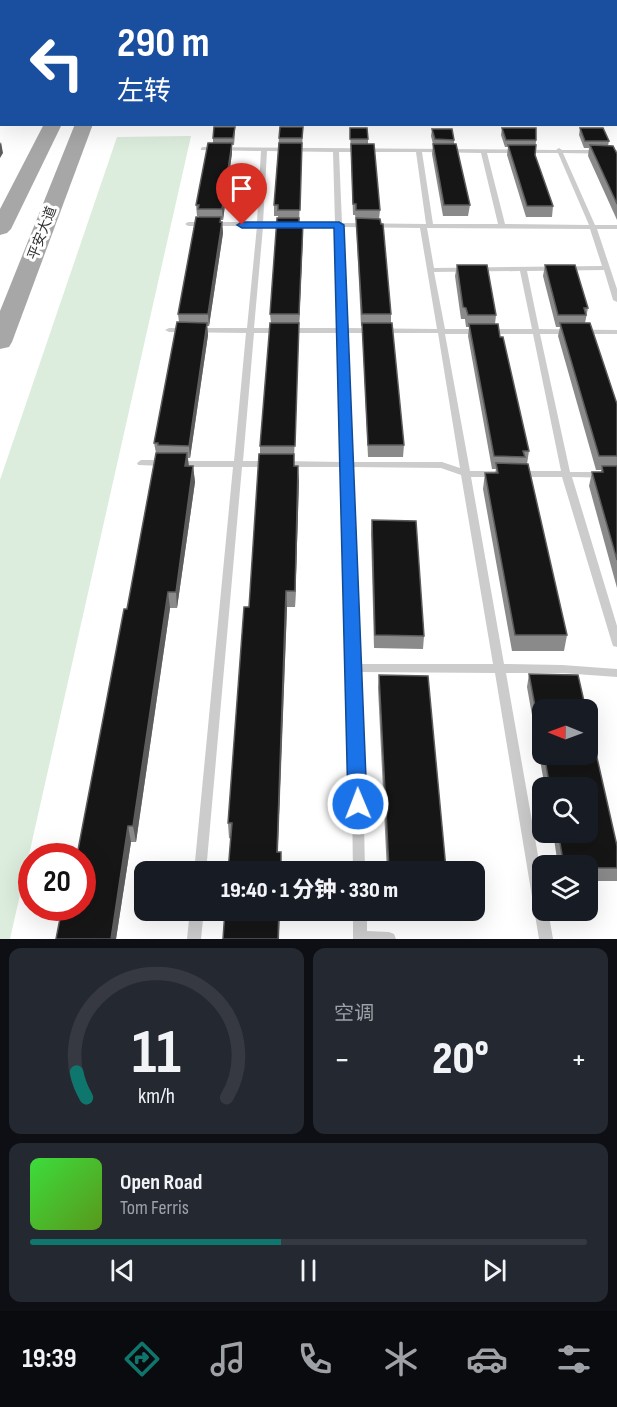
<!DOCTYPE html>
<html lang="zh">
<head>
<meta charset="utf-8">
<style>
  body { margin:0; font-family:"Sofia Sans Condensed","Noto Sans SC",sans-serif; background:#242831; color:#f1f3f6; height:100vh; display:flex; flex-direction:column; font-size:22px; white-space:nowrap }
  * { box-sizing:border-box; margin:0 }
  p { font-size:20px; color:#9ea1a6 }
  .icon { flex:none; width:33px; height:33px; fill:none; stroke:currentColor; stroke-width:2; stroke-linecap:round; stroke-linejoin:round }
  .map { position:relative; height:939px; overflow:hidden }
  .details { display:flex; flex-direction:column; gap:9px; padding:9px; background:#0d0f14; flex:1 }
  .details>* { flex:none }
  .guide { position:absolute; left:0px; top:0px; width:618px; height:126px; box-shadow:0 6px 24px #0002; background:#1a4fa0; color:#fff; overflow:hidden }
  .needle { width:39px; rotate:271deg }
  .tools { position:absolute; left:532px; top:699px; display:grid; gap:12px }
  .tools a { display:grid; place-items:center; width:66px; height:66px; border-radius:12px; background:#171b24; box-shadow:0 6px 24px #0002; font-size:30px }
  .speed { position:absolute; left:18px; top:843px; display:flex; gap:12px; font-size:30px; font-weight:700; text-align:center }
  .speed>* { display:grid; place-content:center; width:78px; height:78px; border-radius:50%; background:#171b24; box-shadow:0 6px 24px #0002; line-height:1 }
  .speed .limit { border:9px solid #d22; background:#fff; color:#111 }
  .pin { position:absolute; display:grid; place-items:center; width:51px; height:51px; color:#fff; margin:-62px -26px; border-radius:50% 50% 50% 0; rotate:-45deg; box-shadow:0 0 6px #0007 }
  .pin .icon { rotate:45deg }
  .me { position:absolute; width:66px; margin:-33px; rotate:359deg; stroke-linejoin:round; filter:drop-shadow(0 0 4px #0008) }
  .turn { display:flex; align-items:center; gap:21px; height:126px; padding:0 18px; font-size:27px }
  .turn .icon { width:78px; height:78px; stroke-width:2.5 }
  .turn b { display:block; font-size:42px; line-height:51px }
  .big { font-size:45px; font-weight:800; line-height:1.1 }
  .details .tile { flex:1; display:flex; flex-direction:column; justify-content:center; gap:9px; min-width:0; padding:0 21px; border-radius:12px; background:#242831 }
  .details .dial { align-items:center; gap:0 }
  .dial svg { height:156px; overflow:visible; fill:none; stroke:#363941; stroke-width:7; stroke-linecap:round; text-anchor:middle }
  .dial text { fill:#f1f3f6; stroke:none }
  .song { display:flex; align-items:center; gap:18px }
  .cover { width:72px; height:72px; border-radius:9px; background:linear-gradient(135deg,hsl(120 70% 55%),hsl(90 70% 35%)) }
  .played { height:6px; border-radius:3px; background:linear-gradient(90deg,#0f766e 45%,#363941 45%) }
  .keys { display:flex; justify-content:space-around; direction:ltr }
  .heat { display:flex; justify-content:space-between; align-items:center; font-size:33px; direction:ltr }
  .details .tiles { flex:1; display:grid; gap:9px; grid-template-columns:1fr 1fr }
  .tile:last-child { grid-column:span 2 }
  .trip { position:absolute; left:134px; top:861px; width:351px; height:60px; border-radius:12px; background:#171b24; box-shadow:0 6px 24px #0002; font-weight:800; line-height:60px; text-align:center }
  .dock { display:flex; height:96px; justify-content:space-around; align-items:center; background:#090b0e; color:#9ea1a6 }
  .dock .icon { width:42px; height:42px }
  .dock .on { color:#0f766e }
  .dock b { font-size:27px; color:#f1f3f6 }
  .map>svg:first-child { display:block }
  .green { fill:#dceddd }
  .lines { fill:none; stroke-linecap:round; stroke-linejoin:round }
  .lane { fill:#ccc; fill-rule:evenodd }
  .secondary { fill:#b9b9b9; fill-rule:evenodd }
  .primary { fill:#a7a7a7; fill-rule:evenodd }
  .wall { fill:#8a8a8a }
  .shaded-wall { fill:#5c5c5c }
  .building { fill:#161616; stroke:#5c5c5c; stroke-width:1.5 }
  .route { fill:#1a73e8; stroke:#114b97; stroke-width:1.5 }
  .labels { text-anchor:middle; dominant-baseline:central; stroke-width:6; stroke-linejoin:round; paint-order:stroke }
  .far-street-label { font-size:14px; fill:#2f2f2f; stroke:#fff }
</style>
</head>
<body>
<div class="map">
<svg width="617" height="939" viewBox="0 0 617 939">
  <rect width="100%" height="100%" fill="#fff"/>
  <!-- green -->
  <polygon class="green" points="191,136 10,939 0,939 0,480 117,137"/>
  <g class="lines">
    <!-- lane -->
    <g class="lane">
      <polygon points="56,0 60,0 59,2 55,2"/>
      <polygon points="2,4 2,9 0,9 0,5"/>
      <rect x="0" y="88" width="2" height="4"/>
      <path d="M203,147L556,150L559,148L562,150H617V154L563,153L595,225H617V229H597L617,289V302L613,300L604,270L527,271L539,329L617,330V334H540L570,472H617V478L572,477L617,626V647L613,646L612,643L562,477H520L515,474L520,471H561L533,334H445L470,471H495L500,474L495,477H471L504,664L562,665L617,669V677L562,673H506L543,884V910H548L553,939H539L495,673L361,672L365,872H353L350,668L343,467H282L278,464L282,461L343,462L339,333H254L243,461H268L272,464L268,467H242L206,872H194L233,467H177L173,464L177,461H234L246,333L169,332L165,330L169,328H247L257,226H188L185,224L188,222H257L261,151L201,150V148ZM267,151L333,152L335,223H263ZM339,152H416L426,224L342,223ZM422,152L481,153L498,224H433ZM487,153H558L589,225L505,224ZM263,227H336L339,328H254ZM342,227L420,228L437,329L346,328ZM427,228L590,229L602,266L434,268ZM520,271L532,329H445L434,272ZM347,333H438L460,468L442,462H352ZM352,467L441,468L461,475L493,664H360Z"/>
      <polygon points="141,460 163,460 167,463 163,466 138,465 137,463"/>
      <polygon points="190,910 204,910 201,939 187,939"/>
      <polygon points="353,910 367,910 367,931 389,932 394,934 396,939 353,939"/>
    </g>
    <!-- secondary -->
    <g class="secondary">
      <rect x="0" y="98" width="2" height="10"/>
      <rect x="616" y="113" width="1" height="10"/>
    </g>
    <!-- primary -->
    <g class="primary">
      <polygon points="107,0 121,0 106,2"/>
      <polygon points="133,0 147,0 132,2"/>
      <polygon points="44,124 62,124 11,229 7,233 0,235 0,209"/>
      <polygon points="75,124 93,124 12,342 9,347 0,349 0,311"/>
    </g>
  </g>
  <!-- wall -->
  <g class="wall">
    <polygon points="235,127 235,134 234,145 232,145 232,153 223,220 221,220 221,222 222,222 223,233 209,326 207,326 208,335 190,458 188,458 189,466 193,466 195,482 177,608 170,608 136,842 131,842 116,939 56,939 78,850 127,609 156,453 154,443 179,322 178,314 199,217 199,216 197,216 196,205 213,143 213,138"/>
    <polygon points="303,127 299,223 303,234 299,326 294,459 294,466 299,481 295,607 287,607 278,852 282,872 229,838 228,823 249,607 260,454 260,446 271,323 270,314 278,218 278,216 274,216 274,205 279,138"/>
    <polygon points="350,128 368,139 368,144 380,210 379,219 391,314 391,323 404,445 403,457 368,457 362,326 361,326 356,221 355,215 353,215"/>
    <polygon points="502,128 536,140 535,155 553,206 552,217 526,217 507,155 508,147 505,147 501,135"/>
    <polygon points="580,128 609,141 608,146 617,154 617,220 588,156 589,148 584,148 579,135"/>
    <polygon points="432,129 454,140 454,144 470,205 468,216 443,216 432,154 433,144 431,136"/>
    <polygon points="457,265 496,315 495,324 500,337 529,451 527,464 567,635 564,651 512,651 483,489 485,473 495,473 496,469 492,469 468,336 469,327 466,327 465,319 461,319 455,276"/>
    <polygon points="545,265 588,308 585,323 617,404 617,588 589,486 592,472 601,472 601,470 596,470 558,336 560,327 556,327 543,276"/>
    <polygon points="372,520 424,636 423,649 374,648 371,533"/>
    <polygon points="529,674 543,710 543,754 588,754 617,846 617,881 588,881 588,866 558,866 553,832 588,832 588,788 545,788 527,687"/>
    <polygon points="379,675 446,869 446,872 387,872 378,688"/>
  </g>
  <!-- shaded-wall -->
  <g class="shaded-wall">
    <polygon points="2,41 2,52 0,54 0,43"/>
    <polygon points="1,142 3,153 0,158 0,144"/>
    <polygon points="232,143 232,153 223,220 222,209"/>
    <polygon points="222,222 223,233 209,326 208,314"/>
    <polygon points="303,223 303,234 299,326 299,314"/>
    <polygon points="207,323 208,335 190,458 189,446"/>
    <polygon points="187,453 189,468 185,466"/>
    <polygon points="193,466 195,482 177,608 176,592"/>
    <polygon points="298,466 299,481 295,607 295,591"/>
    <polygon points="286,591 287,607 277,867 277,852"/>
    <polygon points="168,592 170,608 136,842 133,826"/>
    <polygon points="128,826 131,842 116,939 111,939"/>
    <polygon points="279,910 280,910 279,939 278,939"/>
  </g>
  <!-- building -->
  <g class="building">
    <polygon points="9,0 29,0 28,2 8,2"/>
    <polygon points="67,0 87,0 87,2 66,2"/>
    <polygon points="2,11 2,41 0,43 0,13"/>
    <polygon points="214,127 235,127 233,138 213,138"/>
    <polygon points="280,127 303,127 302,138 279,138"/>
    <polygon points="350,128 367,128 368,139 350,139"/>
    <polygon points="502,128 536,128 536,140 506,140"/>
    <polygon points="580,128 603,128 609,141 585,141"/>
    <polygon points="432,129 452,129 454,140 435,139"/>
    <polygon points="208,143 232,143 222,209 198,209 199,205 196,205"/>
    <polygon points="279,143 302,143 300,210 278,210 278,205 274,205"/>
    <polygon points="351,144 374,144 380,210 356,210 356,204 353,204"/>
    <polygon points="433,144 456,144 470,205 444,205"/>
    <polygon points="508,145 536,145 535,155 553,206 527,206"/>
    <polygon points="590,145 613,146 617,154 617,204"/>
    <polygon points="196,217 221,217 220,222 222,222 208,314 178,314"/>
    <polygon points="277,218 299,218 299,223 303,223 299,314 270,314"/>
    <polygon points="356,218 380,219 381,224 383,224 391,314 362,314"/>
    <polygon points="457,265 487,265 496,315 468,315 466,308 463,307"/>
    <polygon points="545,265 575,265 588,308 584,308 586,315 558,315"/>
    <polygon points="177,322 207,323 189,446 158,445 158,443 154,443"/>
    <polygon points="270,323 299,323 295,446 260,446"/>
    <polygon points="362,323 392,323 404,445 368,445"/>
    <polygon points="560,323 590,323 617,404 617,456 599,456"/>
    <polygon points="469,324 498,324 500,337 503,337 529,451 523,451 525,457 494,456"/>
    <polygon points="156,453 187,453 185,466 193,466 176,592 168,592 133,826 128,826 111,939 56,939 62,908 82,908 82,856 72,856 73,850 78,850 124,609 127,609"/>
    <polygon points="259,454 294,454 294,466 298,466 295,591 286,591 277,852 281,852 281,872 228,872 232,823 228,823 244,607 249,607"/>
    <polygon points="496,463 528,464 567,635 515,635 485,473 498,473"/>
    <polygon points="602,466 617,466 617,560 592,472 603,472"/>
    <polygon points="372,520 416,521 424,636 375,635"/>
    <polygon points="529,674 578,675 586,710 543,710 543,749"/>
    <polygon points="379,675 428,676 446,869 389,869"/>
    <polygon points="588,718 617,846 617,868 588,868 588,866 564,866 558,832 588,832 588,788 550,788 544,754 588,754"/>
    <polygon points="225,910 279,910 278,939 223,939"/>
  </g>
  <!-- route -->
  <polygon class="route" points="339,222 344,225 367,804 364,809 358,812 351,809 348,804 334,228 242,228 237,225 242,222"/>
  <g class="labels">
    <!-- far-street labels -->
    <g class="far-street-label">
      <text transform="translate(42 233) rotate(-69)">平安大道</text>
    </g>
  </g>
</svg>
<div class="tools">
<a><svg class="needle" viewBox="-14 -14 28 28"><path d="M0-13l5 13h-10z" fill="#e53935"/><path d="M0 13l5-13h-10z" fill="#9ea1a6"/></svg></a>
<a><svg class="icon" aria-label="search" viewBox="0 0 24 24"><circle cx="10" cy="10" r="6"/><path d="M15 15l6 6"/></svg></a>
<a><svg class="icon" aria-label="layers" viewBox="0 0 24 24"><path d="M12 4l9 5-9 5-9-5zM3 14l9 5 9-5"/></svg></a>
</div>
<div class="speed"><div class="limit">20</div></div>
<div class="pin" style="left:242px;top:225px;background:#d93025"><svg class="icon" aria-label="arrive" viewBox="0 0 24 24"><path d="M6 21V4h12l-3 4 3 4H6"/></svg></div>
<svg class="me" style="left:358px;top:804px" viewBox="-20 -20 40 40"><circle r="17" fill="#1a73e8" stroke="#fff" stroke-width="3"/><path d="M0-11L8 9 0 5-8 9z" fill="#fff"/></svg>
<div class="trip">19:40 · 1 分钟 · 330 m</div>
<div class="guide">
<div class="turn"><svg class="icon" aria-label="left" viewBox="0 0 24 24"><path d="M17 20v-9H6M10 6l-5 5 5 5"/></svg><div><b>290 m</b>左转</div></div>
</div>
</div>
<section class="details">
<div class="tiles">
<div class="tile dial"><svg viewBox="0 0 100 80">
<path d="M14 69A42 42 0 1 1 86 69"/>
<path d="M14 69A42 42 0 0 1 9 56" stroke="#0f766e"/>
<text x="50" y="56" font-size="32" font-weight="700">11</text>
<text x="50" y="72" font-size="11">km/h</text>
</svg></div>
<div class="tile"><p>空调</p>
<div class="heat"><a>−</a><b class="big">20°</b><a>+</a></div>
</div>
<div class="tile">
<div class="song"><i class="cover"></i><div><b>Open Road</b><p>Tom Ferris</p></div></div>
<div class="played"></div>
<div class="keys"><svg class="icon" aria-label="previous" viewBox="0 0 24 24"><path d="M18 5L8 12l10 7zM5 5v14"/></svg><svg class="icon" aria-label="pause" viewBox="0 0 24 24"><path d="M8 5v14M16 5v14"/></svg><svg class="icon" aria-label="next" viewBox="0 0 24 24"><path d="M6 5l10 7-10 7zM19 5v14"/></svg></div>
</div>
</div>
</section>
<nav class="dock">
<b>19:39</b>
<svg class="icon on" aria-label="directions" viewBox="0 0 24 24"><path d="M12 3l9 9-9 9-9-9zM9 14v-3h6M13 9l2 2-2 2"/></svg>
<svg class="icon" aria-label="music" viewBox="0 0 24 24"><path d="M9 18V5l10-2v13"/><circle cx="6" cy="18" r="3"/><circle cx="16" cy="16" r="3"/></svg>
<svg class="icon" aria-label="phone" viewBox="0 0 24 24"><path d="M5 4h4l2 5-3 2q2 4 5 5l2-3 5 2v4C11 20 4 13 5 4z"/></svg>
<svg class="icon" aria-label="climate" viewBox="0 0 24 24"><path d="M12 3v18M4 7l16 10M4 17L20 7"/></svg>
<svg class="icon" aria-label="car" viewBox="0 0 24 24"><path d="M5 17H2v-5l4-1 3-4h7l3 4 3 1v5h-3M9 17h6M6 11h13"/><circle cx="7" cy="17" r="2"/><circle cx="17" cy="17" r="2"/></svg>
<svg class="icon" aria-label="filters" viewBox="0 0 24 24"><path d="M4 7h16M4 17h16"/><circle cx="9" cy="7" r="2"/><circle cx="15" cy="17" r="2"/></svg>
</nav>
</body>
</html>
